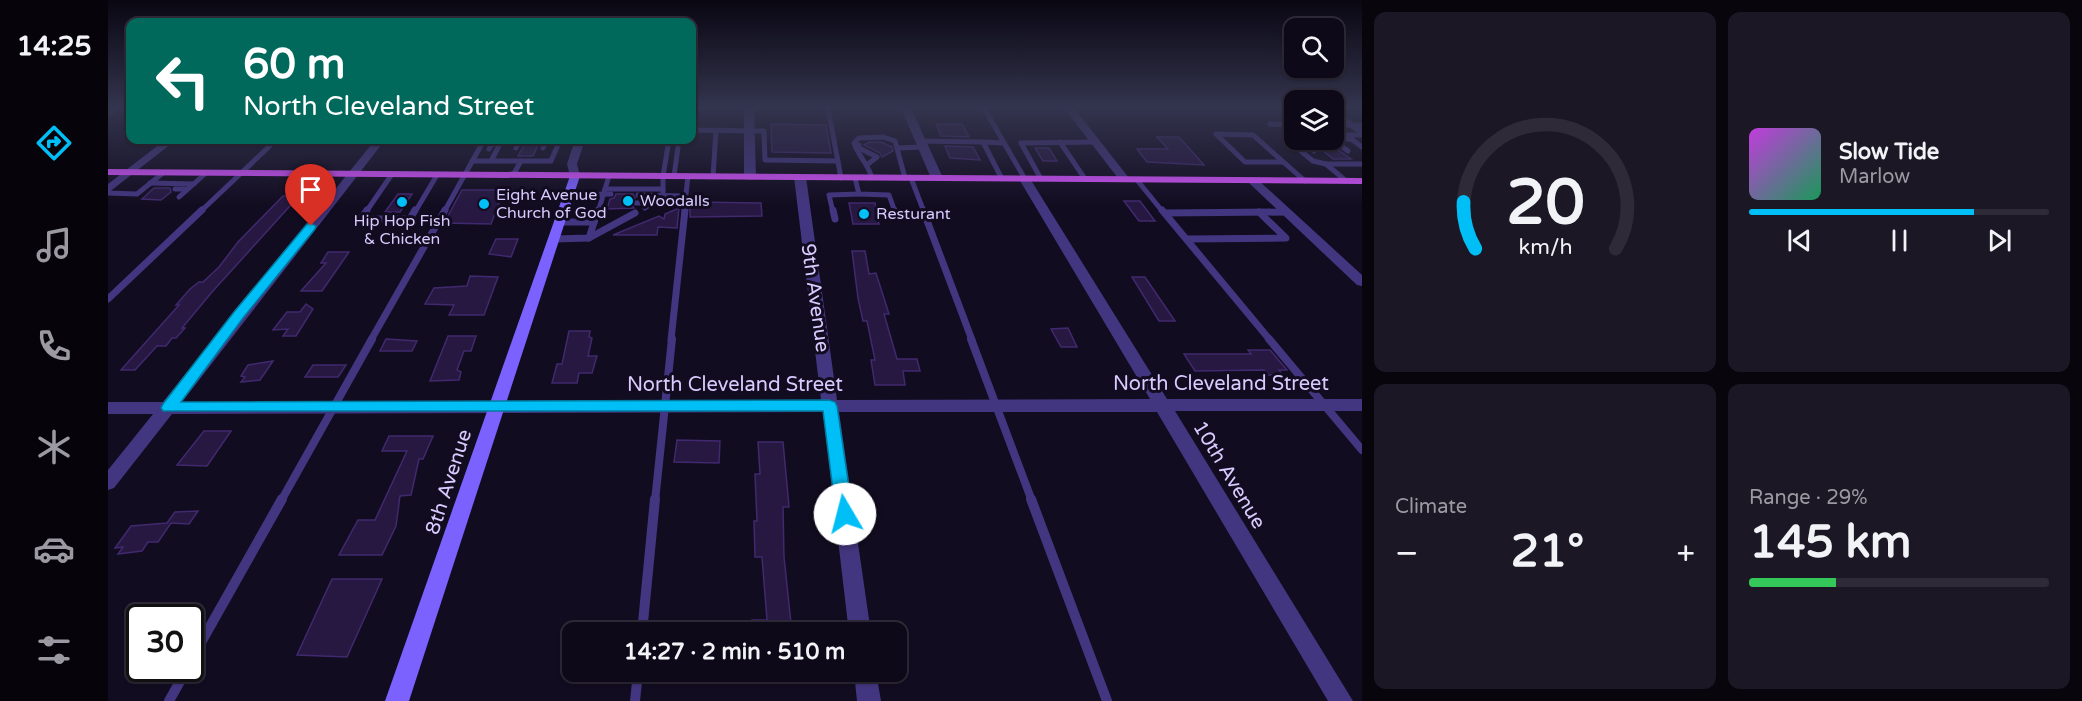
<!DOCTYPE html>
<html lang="en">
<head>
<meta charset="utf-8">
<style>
  body { margin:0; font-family:"Varela Round",sans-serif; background:#1c1725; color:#f1f3f6; height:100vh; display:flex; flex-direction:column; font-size:22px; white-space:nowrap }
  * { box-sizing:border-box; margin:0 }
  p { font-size:20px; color:#9b9aa2 }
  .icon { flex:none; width:33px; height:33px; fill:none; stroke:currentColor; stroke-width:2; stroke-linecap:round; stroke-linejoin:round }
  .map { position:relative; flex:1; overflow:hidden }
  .sheet { display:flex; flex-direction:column; gap:12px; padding:12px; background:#08050d; width:720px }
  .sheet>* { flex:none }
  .banner { position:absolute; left:18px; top:18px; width:570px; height:126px; border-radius:12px; box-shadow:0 2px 4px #0004,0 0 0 2px #2e2a37; background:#00695c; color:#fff; overflow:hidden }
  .fabs { position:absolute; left:1176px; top:18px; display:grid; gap:12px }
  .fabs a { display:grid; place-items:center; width:60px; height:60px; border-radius:12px; background:#0e0918; box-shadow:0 2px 4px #0004,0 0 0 2px #2e2a37; font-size:30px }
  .speed { position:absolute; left:18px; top:604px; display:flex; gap:12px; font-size:30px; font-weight:700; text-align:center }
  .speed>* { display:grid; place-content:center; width:78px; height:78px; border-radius:50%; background:#0e0918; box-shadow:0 2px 4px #0004,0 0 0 2px #2e2a37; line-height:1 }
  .speed .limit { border:3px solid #111; border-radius:9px; background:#fff; color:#111 }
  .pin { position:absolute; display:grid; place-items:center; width:51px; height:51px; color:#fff; margin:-62px -26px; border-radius:50% 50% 50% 0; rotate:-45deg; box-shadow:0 0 6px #0007 }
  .pin .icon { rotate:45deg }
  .me { position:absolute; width:66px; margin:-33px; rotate:352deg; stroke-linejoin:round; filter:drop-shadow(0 0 4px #0008) }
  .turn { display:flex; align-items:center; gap:21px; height:126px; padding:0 18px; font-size:27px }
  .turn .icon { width:78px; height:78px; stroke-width:2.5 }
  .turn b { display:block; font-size:42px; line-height:51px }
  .big { font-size:45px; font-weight:800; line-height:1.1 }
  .sheet .card { flex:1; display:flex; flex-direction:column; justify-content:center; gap:9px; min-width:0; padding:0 21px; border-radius:12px; background:#1c1725 }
  .sheet .dial { align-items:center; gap:0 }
  .dial svg { height:156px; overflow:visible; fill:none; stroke:#2e2a37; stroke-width:7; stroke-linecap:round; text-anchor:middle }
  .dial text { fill:#f1f3f6; stroke:none }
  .song { display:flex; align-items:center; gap:18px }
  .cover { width:72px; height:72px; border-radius:9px; background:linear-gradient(135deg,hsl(290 70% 55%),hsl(150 70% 35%)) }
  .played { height:6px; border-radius:3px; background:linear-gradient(90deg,#00bef6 75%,#2e2a37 75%) }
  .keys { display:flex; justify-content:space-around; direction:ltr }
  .heat { display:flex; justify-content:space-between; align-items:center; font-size:33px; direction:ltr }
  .charge { height:9px; border-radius:4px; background:linear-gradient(90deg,#34c759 29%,#2e2a37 0) }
  .sheet .tiles { flex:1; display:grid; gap:12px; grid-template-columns:repeat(2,1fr) }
  .trip { position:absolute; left:454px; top:622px; width:345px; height:60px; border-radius:12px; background:#0e0918; box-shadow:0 2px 4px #0004,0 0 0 2px #2e2a37; font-weight:800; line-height:60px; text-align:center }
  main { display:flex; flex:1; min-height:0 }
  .menu { display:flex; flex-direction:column; width:108px; justify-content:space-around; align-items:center; background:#06040a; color:#9b9aa2 }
  .menu .icon { width:42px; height:42px }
  .menu .on { color:#00bef6 }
  .menu b { font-size:27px; color:#f1f3f6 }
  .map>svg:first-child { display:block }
  .building { fill:#261841; stroke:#40296e; stroke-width:1.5 }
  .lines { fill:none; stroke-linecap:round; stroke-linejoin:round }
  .lane-far3 { stroke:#433680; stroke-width:5 }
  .lane-far2 { stroke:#433680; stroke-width:7 }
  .lane-far1 { stroke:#433680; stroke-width:8 }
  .lane { stroke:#433680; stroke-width:10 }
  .street { fill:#433680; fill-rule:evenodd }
  .secondary { fill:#7b62ff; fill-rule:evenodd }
  .primary { fill:#d552ff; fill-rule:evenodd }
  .route { fill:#00bef6; stroke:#007ca0; stroke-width:1.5 }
  .poi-dot { fill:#00bef6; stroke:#120c20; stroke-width:2 }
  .labels { text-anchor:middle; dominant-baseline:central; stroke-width:6; stroke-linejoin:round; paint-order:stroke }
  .far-poi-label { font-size:16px; fill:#d8cbff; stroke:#120c20; text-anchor:start }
  .street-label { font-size:20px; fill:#d8cbff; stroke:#120c20 }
</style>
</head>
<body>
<main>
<nav class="menu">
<b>14:25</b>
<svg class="icon on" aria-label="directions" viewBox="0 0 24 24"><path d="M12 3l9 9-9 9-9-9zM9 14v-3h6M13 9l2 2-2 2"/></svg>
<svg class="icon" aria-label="music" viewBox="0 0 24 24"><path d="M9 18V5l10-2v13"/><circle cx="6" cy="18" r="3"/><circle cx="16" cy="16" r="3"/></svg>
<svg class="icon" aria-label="phone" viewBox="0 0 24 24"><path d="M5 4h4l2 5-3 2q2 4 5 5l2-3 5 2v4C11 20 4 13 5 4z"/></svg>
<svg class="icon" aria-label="climate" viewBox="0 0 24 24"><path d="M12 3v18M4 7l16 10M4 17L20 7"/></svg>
<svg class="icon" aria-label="car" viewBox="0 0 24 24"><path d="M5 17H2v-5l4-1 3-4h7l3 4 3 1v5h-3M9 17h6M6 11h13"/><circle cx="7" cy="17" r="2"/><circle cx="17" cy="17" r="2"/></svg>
<svg class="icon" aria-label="filters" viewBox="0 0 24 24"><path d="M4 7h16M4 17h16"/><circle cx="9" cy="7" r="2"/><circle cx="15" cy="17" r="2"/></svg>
</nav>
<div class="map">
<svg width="1254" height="701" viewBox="0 0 1254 701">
  <rect width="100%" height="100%" fill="#120c20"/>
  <!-- building -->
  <g class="building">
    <polygon points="663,124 718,125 723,153 664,152"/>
    <polygon points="828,124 854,124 861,137 833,136"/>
    <polygon points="1049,137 1071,137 1096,165 1039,162 1029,149 1060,149"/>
    <polygon points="761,142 773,142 784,147 785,151 774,157 772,153 756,145"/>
    <polygon points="416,145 430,145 425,156 410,156"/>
    <polygon points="1208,145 1224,146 1243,159 1225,159"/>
    <polygon points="837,146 865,147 872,160 842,158"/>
    <polygon points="927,148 941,148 949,161 935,161"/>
    <polygon points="46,188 62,188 63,192 53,200 34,199"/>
    <polygon points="354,190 404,190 400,201 392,201 383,224 336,223"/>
    <polygon points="290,194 304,194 292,212 277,212"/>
    <polygon points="508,194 525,194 527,198 523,204 526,208 499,209 502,199 506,198"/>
    <polygon points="175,196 191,196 104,292 74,328 77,328 68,338 64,338 58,346 49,346 27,370 13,370 71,305 68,305 82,289 91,282 95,282 111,267 130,242"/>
    <polygon points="1016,201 1032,201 1047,221 1031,221"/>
    <polygon points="587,202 653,203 654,216 582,217 582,204"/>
    <polygon points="741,203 767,203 771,224 745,224"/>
    <polygon points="571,208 569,228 550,227 549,235 505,235 551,216 556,219 557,214"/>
    <polygon points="388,239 410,239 403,257 381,254"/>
    <polygon points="744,251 757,251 761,274 768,273 781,314 776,314 789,359 809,359 812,371 795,371 797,385 767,385 763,360 767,360 759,321 755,321 750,298"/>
    <polygon points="220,252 241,252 214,291 193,291 218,263 213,263"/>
    <polygon points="362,276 390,277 376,315 341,315 346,305 317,304 326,288 359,286"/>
    <polygon points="1024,277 1037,277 1067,321 1051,321"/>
    <polygon points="198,304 205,309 188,336 175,336 180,329 165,330 179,312 192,312"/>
    <polygon points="960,328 969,347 953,347 943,329"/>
    <polygon points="461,331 482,331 481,337 484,338 480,356 489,356 484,373 471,373 469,383 444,383 449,364 454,364"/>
    <polygon points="340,336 368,336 363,351 356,351 349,370 353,372 351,380 322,381"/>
    <polygon points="278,339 309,341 304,351 272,351"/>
    <polygon points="1140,350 1162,350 1179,370 1171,370 1175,375 1159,375 1156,370 1087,371 1076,354 1143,354"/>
    <polygon points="165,361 152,380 133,382 137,377 133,376 140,365"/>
    <polygon points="205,365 238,365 230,377 197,377"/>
    <polygon points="96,431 123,431 99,466 69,465"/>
    <polygon points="281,436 325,436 315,459 311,459 303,495 292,496 288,526 274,555 231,555 250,520 267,520 299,451 274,451"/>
    <polygon points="569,440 612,441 611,463 566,462"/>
    <polygon points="650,442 675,442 681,507 675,507 676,557 684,633 644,633 644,620 659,620 654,557 647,557 646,521 649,521 647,474 652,474"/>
    <polygon points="90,511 81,524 63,523 50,542 40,542 34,551 10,554 15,547 7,548 23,526 59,523 67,512"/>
    <polygon points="224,579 274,579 239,657 189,655"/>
  </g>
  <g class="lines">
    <!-- lane-far3 -->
    <g class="lane-far3">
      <polyline points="720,108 733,178"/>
      <polyline points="876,108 917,179"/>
      <polyline points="0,114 9,108"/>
      <polyline points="1162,124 1186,125"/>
      <polyline points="1226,125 1254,125"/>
      <polyline points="584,130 656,131 657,160 730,161"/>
      <polyline points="1254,135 1238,135 1254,147"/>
      <polyline points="1186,139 1177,138 1205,161 1218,164"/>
      <polyline points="1226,139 1244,139"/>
      <polygon points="394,140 452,140 443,161 383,161"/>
      <polyline points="452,140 472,140"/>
      <polyline points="1192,140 1206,151"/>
      <polyline points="1225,140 1240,151"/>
      <polyline points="812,141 875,142 894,179"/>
      <polyline points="875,142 896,143"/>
      <polyline points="952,142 977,179"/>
      <polyline points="751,145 751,148 769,157 760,164"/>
      <polyline points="408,148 412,140"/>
      <polyline points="435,148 439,140"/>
      <polyline points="789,148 814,147"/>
      <polyline points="381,149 383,145 393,142"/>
      <polyline points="364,161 383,161"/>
      <polyline points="1175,162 1137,162 1108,134 1145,135 1197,181"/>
      <polyline points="405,175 413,161"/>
      <polyline points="566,176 571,140"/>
      <polyline points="605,177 608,130"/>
      <polyline points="747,178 751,194 781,195 787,212"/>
      <path d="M764,178C760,163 750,156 746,143L751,138L775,137L787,141L797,178"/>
      <polyline points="803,178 816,212"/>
      <polyline points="933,179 913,143 988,142"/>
      <polyline points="1029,180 1055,212"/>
      <polyline points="1238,181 1218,164 1254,164"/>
      <polyline points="42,183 86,184"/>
      <polyline points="67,189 79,189"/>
      <polyline points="497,189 555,189"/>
      <polyline points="0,193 29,194 55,173"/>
      <polyline points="461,195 503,194"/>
      <polyline points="530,195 578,196"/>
      <polyline points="71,197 98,173"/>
      <polyline points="528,203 543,203"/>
      <polyline points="537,208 555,195 555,176 561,140"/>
      <polyline points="92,212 168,140"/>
      <polyline points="258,212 284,174"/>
      <polyline points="307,212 329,175"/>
      <polyline points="336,212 376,140"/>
      <polyline points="490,212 501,176"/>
      <polyline points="576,212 580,176"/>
      <polyline points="725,212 721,195 751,194"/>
    </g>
    <!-- lane-far2 -->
    <g class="lane-far2">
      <polyline points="259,210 253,219 302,219 307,210"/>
      <polyline points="725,210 727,219"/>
      <polyline points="786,210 788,216"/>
      <polyline points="815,210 864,340"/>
      <polyline points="1054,210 1162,340"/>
      <polyline points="1057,213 1178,212"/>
      <polyline points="451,222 486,222"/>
      <polyline points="481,238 527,213"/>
      <polyline points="446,239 481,238 490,210"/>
      <polyline points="1079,239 1178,238 1151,212"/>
      <polyline points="0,299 94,210"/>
      <polyline points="263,340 337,210"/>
      <polyline points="563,340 577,210"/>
    </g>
    <!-- lane-far1 -->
    <g class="lane-far1">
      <polyline points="863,339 924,501"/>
      <polyline points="1161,339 1254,450"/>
      <polyline points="173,501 264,339"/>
      <polyline points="547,501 564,339"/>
    </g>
    <!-- lane -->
    <g class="lane">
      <polyline points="923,499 999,701"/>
      <polyline points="534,633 547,499"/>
      <polyline points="82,662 174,499"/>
      <polyline points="61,701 79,669"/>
      <polyline points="527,701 530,672"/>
    </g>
    <!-- street -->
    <g class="street">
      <polygon points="636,108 646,108 648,177 642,180 636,177"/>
      <polygon points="793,108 803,108 835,178 833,180 825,180 823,178"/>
      <polygon points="956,108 966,108 1021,178 1021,182 1013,182"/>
      <polygon points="1226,110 1254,128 1254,136 1226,117"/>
      <polygon points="57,140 68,140 0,193 0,184"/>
      <polygon points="267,140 277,140 74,402 713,400 686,177 692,174 698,177 729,400 1042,399 911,179 913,177 921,177 1059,399 1254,399 1254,411 1067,411 1245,701 1220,701 1049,412 731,412 763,633 741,633 715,412 64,414 6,488 0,490 0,470 45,414 0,414 0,402 55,402"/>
      <polygon points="467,140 477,140 469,164 472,176 467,179 462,176 459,164"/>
      <polygon points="1144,177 1148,178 1254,275 1254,286 1249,285 1140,182 1140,178"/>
      <polygon points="746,672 768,672 773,701 749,701"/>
    </g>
    <!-- secondary -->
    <polygon class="secondary" points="467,173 472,176 301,701 277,701 462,176"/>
    <!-- primary -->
    <polygon class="primary" points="0,169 1254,178 1254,184 0,175"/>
  </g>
  <!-- sky -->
  <linearGradient id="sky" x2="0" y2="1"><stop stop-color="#0a0712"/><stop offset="0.52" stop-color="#33344e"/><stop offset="1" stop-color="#33344e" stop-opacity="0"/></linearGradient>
  <rect width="1254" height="206" fill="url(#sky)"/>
  <!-- route -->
  <polygon class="route" points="203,223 208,226 207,229 135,318 73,402 721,400 727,402 729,406 745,514 743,519 737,522 731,519 728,514 715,411 55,411 53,408 55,404 126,312 199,224"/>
  <!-- markers -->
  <g class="poi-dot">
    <circle cx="520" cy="201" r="6"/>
    <circle cx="294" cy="202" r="6"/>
    <circle cx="376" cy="204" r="6"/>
    <circle cx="756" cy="214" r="6"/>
  </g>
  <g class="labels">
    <!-- far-poi labels -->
    <g class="far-poi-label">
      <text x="388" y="195">Eight Avenue<tspan x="388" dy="18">Church of God</tspan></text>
      <text x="532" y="201">Woodalls</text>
      <text x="768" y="214">Resturant</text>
      <text x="294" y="221" text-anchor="middle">Hip Hop Fish<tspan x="294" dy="18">&amp; Chicken</tspan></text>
    </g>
    <!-- street labels -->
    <g class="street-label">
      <text transform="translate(707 298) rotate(82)">9th Avenue</text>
      <text x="1113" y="384">North Cleveland Street</text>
      <text x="627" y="385">North Cleveland Street</text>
      <text transform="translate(1121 475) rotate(59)">10th Avenue</text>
      <text transform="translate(341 482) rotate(-72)">8th Avenue</text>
    </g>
  </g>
</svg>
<div class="fabs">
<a><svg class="icon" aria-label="search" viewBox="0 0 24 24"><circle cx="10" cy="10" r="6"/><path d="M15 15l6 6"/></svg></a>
<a><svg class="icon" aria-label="layers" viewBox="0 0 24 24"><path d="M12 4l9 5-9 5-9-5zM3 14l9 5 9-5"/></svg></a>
</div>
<div class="speed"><div class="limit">30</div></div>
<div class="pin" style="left:203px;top:226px;background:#d93025"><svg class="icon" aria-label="arrive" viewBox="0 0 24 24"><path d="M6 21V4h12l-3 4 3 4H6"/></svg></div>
<svg class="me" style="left:737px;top:514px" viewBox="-20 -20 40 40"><circle r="19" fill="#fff"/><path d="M0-13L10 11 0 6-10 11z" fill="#00bef6"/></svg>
<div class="trip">14:27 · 2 min · 510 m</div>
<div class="banner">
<div class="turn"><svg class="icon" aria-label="left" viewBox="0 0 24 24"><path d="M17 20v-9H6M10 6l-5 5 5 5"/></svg><div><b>60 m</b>North Cleveland Street</div></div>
</div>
</div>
<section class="sheet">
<div class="tiles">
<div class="card dial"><svg viewBox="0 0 100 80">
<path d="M14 69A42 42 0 1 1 86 69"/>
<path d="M14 69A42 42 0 0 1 8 45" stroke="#00bef6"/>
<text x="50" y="56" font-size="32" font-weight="700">20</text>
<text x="50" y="72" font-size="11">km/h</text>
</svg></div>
<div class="card">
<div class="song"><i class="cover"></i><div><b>Slow Tide</b><p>Marlow</p></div></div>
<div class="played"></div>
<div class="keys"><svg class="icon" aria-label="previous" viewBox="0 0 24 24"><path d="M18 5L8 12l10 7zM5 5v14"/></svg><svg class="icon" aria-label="pause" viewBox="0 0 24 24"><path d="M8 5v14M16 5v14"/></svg><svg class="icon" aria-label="next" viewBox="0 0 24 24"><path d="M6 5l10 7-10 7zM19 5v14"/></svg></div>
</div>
<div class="card"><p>Climate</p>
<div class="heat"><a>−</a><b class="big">21°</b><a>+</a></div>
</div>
<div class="card"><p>Range · 29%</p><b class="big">145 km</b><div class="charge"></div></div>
</div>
</section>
</main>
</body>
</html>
